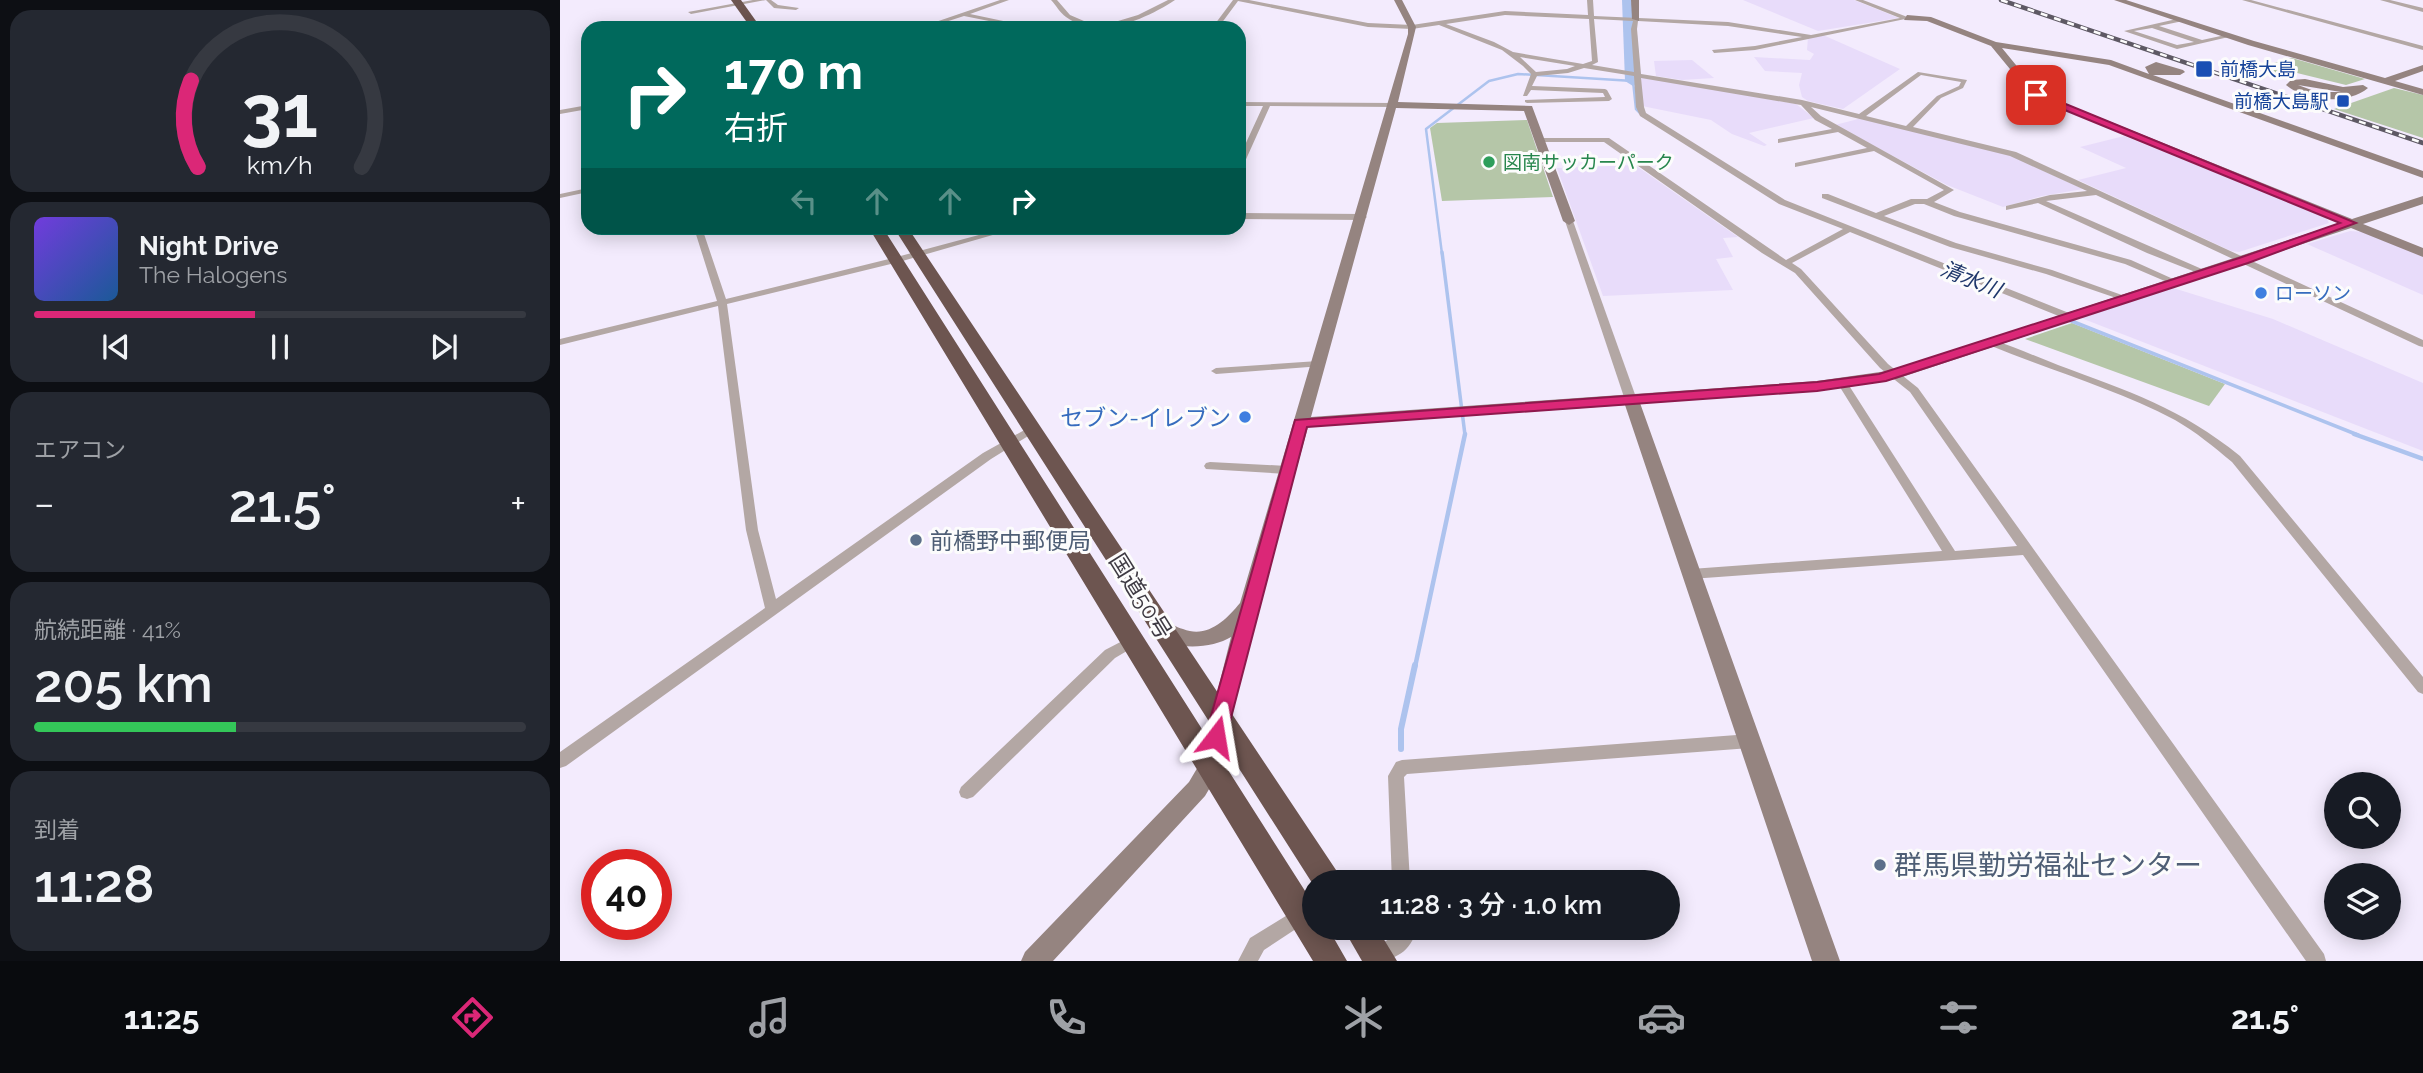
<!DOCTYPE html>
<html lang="ja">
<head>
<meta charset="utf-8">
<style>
  body { margin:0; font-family:Raleway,"Noto Sans JP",sans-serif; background:#242831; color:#f1f3f6; height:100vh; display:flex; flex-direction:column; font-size:26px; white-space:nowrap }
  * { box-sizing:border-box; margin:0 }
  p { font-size:23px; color:#9ea1a6 }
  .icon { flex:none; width:38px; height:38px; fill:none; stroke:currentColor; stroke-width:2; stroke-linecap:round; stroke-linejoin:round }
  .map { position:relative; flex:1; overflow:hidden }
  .panel { display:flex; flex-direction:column; gap:10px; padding:10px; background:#0d0f14; width:560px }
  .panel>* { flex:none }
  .guide { position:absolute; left:21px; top:21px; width:665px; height:214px; border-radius:21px; box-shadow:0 4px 18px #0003; background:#00695c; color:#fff; overflow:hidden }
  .tools { position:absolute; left:1764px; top:772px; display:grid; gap:14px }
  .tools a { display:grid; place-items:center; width:77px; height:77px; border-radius:50%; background:#171b24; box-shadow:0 4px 18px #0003; font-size:35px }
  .speed { position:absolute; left:21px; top:849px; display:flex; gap:14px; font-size:35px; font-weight:700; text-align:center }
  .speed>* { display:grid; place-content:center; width:91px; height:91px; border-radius:50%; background:#171b24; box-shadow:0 4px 18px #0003; line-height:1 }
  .speed .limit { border:10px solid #d22; background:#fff; color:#111 }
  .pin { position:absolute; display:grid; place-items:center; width:60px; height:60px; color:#fff; margin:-30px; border-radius:14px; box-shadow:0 4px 10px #0006 }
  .me { position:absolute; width:77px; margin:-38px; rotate:14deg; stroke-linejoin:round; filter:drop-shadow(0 0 5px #0008) }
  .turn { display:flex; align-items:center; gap:24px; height:147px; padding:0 28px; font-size:32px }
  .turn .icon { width:91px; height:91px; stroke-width:2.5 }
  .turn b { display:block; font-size:49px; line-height:60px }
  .lanes { display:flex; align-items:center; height:66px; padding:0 28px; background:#0003; justify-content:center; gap:35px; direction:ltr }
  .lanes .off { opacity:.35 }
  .big { font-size:52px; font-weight:600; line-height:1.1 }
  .panel .widget { flex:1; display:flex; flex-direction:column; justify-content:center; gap:10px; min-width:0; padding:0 24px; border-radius:21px; background:#242831 }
  .panel .dial { align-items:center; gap:0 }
  .dial svg { height:182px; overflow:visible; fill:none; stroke:#363941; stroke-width:7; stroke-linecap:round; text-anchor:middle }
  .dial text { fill:#f1f3f6; stroke:none }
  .song { display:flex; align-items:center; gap:21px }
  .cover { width:84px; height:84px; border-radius:10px; background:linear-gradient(135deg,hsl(260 70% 55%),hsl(210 70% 35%)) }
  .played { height:7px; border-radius:4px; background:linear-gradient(90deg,#db2777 45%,#363941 45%) }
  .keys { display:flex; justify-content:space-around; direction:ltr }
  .heat { display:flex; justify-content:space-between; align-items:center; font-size:38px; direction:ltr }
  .charge { height:10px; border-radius:5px; background:linear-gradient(90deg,#34c759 41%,#363941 0) }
  .trip { position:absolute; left:742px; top:870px; width:378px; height:70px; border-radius:35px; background:#171b24; box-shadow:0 4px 18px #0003; font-weight:600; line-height:70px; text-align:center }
  .tab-bar { display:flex; height:112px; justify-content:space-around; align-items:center; background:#090b0e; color:#9ea1a6 }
  .tab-bar .icon { width:49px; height:49px }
  .tab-bar .current { color:#db2777 }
  .tab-bar b { font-size:32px; color:#f1f3f6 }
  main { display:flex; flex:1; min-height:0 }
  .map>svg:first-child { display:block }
  .built { fill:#e8dcfa }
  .green { fill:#b5c6a8 }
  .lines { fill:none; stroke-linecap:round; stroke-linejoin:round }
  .stream-far3 { stroke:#adc3ee; stroke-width:2.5 }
  .stream-far2 { stroke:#adc3ee; stroke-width:3.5 }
  .stream-far1 { stroke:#adc3ee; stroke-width:4.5 }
  .stream { stroke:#adc3ee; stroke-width:6 }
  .river { fill:#adc3ee; fill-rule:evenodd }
  .street { fill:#b3a7a4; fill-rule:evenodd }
  .secondary { fill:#958480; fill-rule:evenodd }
  .highway { fill:#6d5550; fill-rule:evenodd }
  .rail-casing { stroke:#5e5964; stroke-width:4.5 }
  .rail { stroke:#fcfcfc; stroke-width:2.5; stroke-dasharray:7; stroke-linecap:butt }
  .route { fill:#db2777; stroke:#8e194d; stroke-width:2 }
  .transit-dot { fill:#1a4fb4; stroke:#fcfcfc; stroke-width:2.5 }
  .leisure-dot { fill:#2e9e5b; stroke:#fcfcfc; stroke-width:2.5 }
  .shop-dot { fill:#3f7fe0; stroke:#fcfcfc; stroke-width:2.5 }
  .service-dot { fill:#5c6f8a; stroke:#fcfcfc; stroke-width:2.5 }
  .labels { text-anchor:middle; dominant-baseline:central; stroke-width:6; stroke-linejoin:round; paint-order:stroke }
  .far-transit-label { font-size:19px; fill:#164399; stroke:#fcfcfc; text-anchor:start }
  .far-leisure-label { font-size:19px; fill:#27864d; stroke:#fcfcfc; text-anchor:start }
  .far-shop-label { font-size:19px; fill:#366cbe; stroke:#fcfcfc; text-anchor:start }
  .far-water-label { font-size:21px; font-style:italic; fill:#1f376b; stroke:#fcfcfc }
  .shop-label { font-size:23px; fill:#366cbe; stroke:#fcfcfc; text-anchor:end }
  .service-label { font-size:23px; fill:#4e5e75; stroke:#fcfcfc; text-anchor:start }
  .street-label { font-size:23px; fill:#3e3a43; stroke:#fcfcfc }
  .near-service-label { font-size:28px; fill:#4e5e75; stroke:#fcfcfc; text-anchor:start }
</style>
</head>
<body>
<main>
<section class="panel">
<div class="widget dial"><svg viewBox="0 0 100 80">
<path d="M14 69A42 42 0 1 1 86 69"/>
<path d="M14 69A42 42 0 0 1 11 31" stroke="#db2777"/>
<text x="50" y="56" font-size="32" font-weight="700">31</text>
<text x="50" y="72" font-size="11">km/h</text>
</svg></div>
<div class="widget">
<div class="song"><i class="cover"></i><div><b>Night Drive</b><p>The Halogens</p></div></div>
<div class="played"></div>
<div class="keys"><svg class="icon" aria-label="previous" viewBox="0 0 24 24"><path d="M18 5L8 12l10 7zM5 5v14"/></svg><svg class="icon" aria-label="pause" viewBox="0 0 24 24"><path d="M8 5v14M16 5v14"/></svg><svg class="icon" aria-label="next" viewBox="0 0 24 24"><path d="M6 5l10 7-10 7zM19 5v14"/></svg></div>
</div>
<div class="widget"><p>エアコン</p>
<div class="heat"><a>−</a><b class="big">21.5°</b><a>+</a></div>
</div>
<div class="widget"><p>航続距離 · 41%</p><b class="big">205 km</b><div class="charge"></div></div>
<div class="widget"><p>到着</p><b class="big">11:28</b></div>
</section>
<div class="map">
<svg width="1863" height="961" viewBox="0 0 1863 961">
  <rect width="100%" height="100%" fill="#f3ebfd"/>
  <!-- built -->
  <g class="built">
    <polygon points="1183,0 1294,0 1339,18 1258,31"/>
    <polygon points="1263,35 1340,69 1283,109 1248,101 1242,97 1239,85 1242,73 1205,71 1194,57 1250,60 1254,54 1247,50 1248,37"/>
    <polygon points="1132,60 1154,78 1122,80 1096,76 1094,61"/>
    <polygon points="1080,76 1236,104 1254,118 1189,133 1207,145 1204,146 1172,134 1151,120 1082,106"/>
    <polygon points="1302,118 1445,153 1523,189 1482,196 1443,207 1387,185 1275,125"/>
    <polygon points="1564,136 1766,217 1769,223 1679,252 1671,251 1518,180 1566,168 1520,147"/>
    <polygon points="1075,165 1178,237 1163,238 1173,257 1156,259 1173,290 1043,296 997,168"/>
    <polygon points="1790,231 1804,232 1863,257 1863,295 1747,244"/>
    <polygon points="1610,287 1713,319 1863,383 1863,451 1521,318"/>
  </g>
  <!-- green -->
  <g class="green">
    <polygon points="1732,58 1805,79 1786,85 1737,73 1721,76 1696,68"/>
    <polygon points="1834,88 1863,95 1863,138 1774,109"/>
    <polygon points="967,120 993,197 882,201 870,128 877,123"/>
    <polygon points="1512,323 1665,384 1649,406 1465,339"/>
  </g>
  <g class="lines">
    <!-- stream-far3 -->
    <polyline class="stream-far3" points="882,254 866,129 929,81 958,74 1073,81 1076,109 1083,116"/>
    <!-- stream-far2 -->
    <g class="stream-far2">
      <polyline points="882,252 905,435"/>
      <polyline points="1509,320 1798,435"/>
    </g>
    <!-- stream-far1 -->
    <g class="stream-far1">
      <polyline points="1794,434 1863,459"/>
      <polyline points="855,667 905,434"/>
    </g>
    <!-- stream -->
    <polyline class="stream" points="841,749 841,729 855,665"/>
    <!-- river -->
    <polygon class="river" points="1062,0 1074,0 1081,81 1073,86 1065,81"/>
    <!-- street -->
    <g class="street">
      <polygon points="193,0 211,0 218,5 239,8 236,10 214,8 206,0 131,14 128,12"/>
      <polygon points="440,0 449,0 410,14 448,22 456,28 449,28 444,24 404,16 367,28 358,28"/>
      <path d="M491,0H497L510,15L538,27L578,15L608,0H615C586,19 538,41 506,17C500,13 496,5 491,0Z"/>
      <path d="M673,0H689L808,23L852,25L945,11L1028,15L1027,0H1033L1034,16L1168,22L1251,35L1340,18L1295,0H1303L1350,18L1195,50L1154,53L1152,50L1195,46L1242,37L1168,26L1078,21L1077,29L1081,74L1242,100L1299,114L1358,72L1407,80L1403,88L1381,98L1353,127L1456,152L1863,340V347L1859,346L1536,195L1486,201L1651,273L1646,276L1643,275L1587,253L1478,203L1446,210V206L1490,195L1527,191L1450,156L1251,107L1261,116L1394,190L1374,202L1400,212L1571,260L1622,283L1620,285H1614L1565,264L1394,216L1364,204H1355L1324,216L1396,243L1492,270L1573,299L1571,301H1565L1486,274L1390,247L1262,198V194H1268L1316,213L1351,199H1367L1384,190L1314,151L1235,167V163L1307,148L1278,132L1218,143V139L1272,129L1255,120L1241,105L1081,78L1084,107L1086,113L1225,200L1514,315V319H1506L1290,232L1232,263L1241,269L1328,364L1358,388L1764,954L1766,961H1746L1463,555L1131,579L1126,577L1124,574L1126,571L1131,569L1382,551L1278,384L1283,381L1288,384L1395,551L1457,546L1350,392L1320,368L1235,273L1202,253L1044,142H981L977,140L981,138H1049L1226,260L1283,229L1219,204L1080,116L1076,107L1074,76L1024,68L1008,73L977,76L972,86L1045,89L1047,90L1052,99L1049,101L967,103L965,102V100L1045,97L1043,93L971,90L967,96H963L971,74L963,66L942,50L879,25L852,29L808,27L678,1L658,28H652ZM945,15L1029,19L1032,61L1023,64L953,52L934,42L886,24ZM1034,19L1073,21L1071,29L1074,72L1032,65L1038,62ZM960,57L1015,66L1007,69L976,72ZM1361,75L1401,82L1399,86L1377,96L1346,126L1306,116Z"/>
      <polygon points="1682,0 1691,0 1863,46 1863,50"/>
      <polygon points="1820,0 1830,0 1863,8 1863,12"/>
      <path d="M1621,18L1623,21L1599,26L1642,40L1670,34L1673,36L1617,49L1564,31ZM1592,28L1634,42L1617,45L1574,31Z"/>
      <polygon points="679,102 834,103 838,105 834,107 710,106 683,166 679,168 679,158 703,106 679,106"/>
      <polygon points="28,105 28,109 0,114 0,110"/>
      <polygon points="28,188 28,192 0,198 0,194"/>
      <polygon points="679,213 803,214 807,217 803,220 679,219"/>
      <polygon points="1006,219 1013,221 1077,400 1075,402 1067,402 1065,400 1005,221"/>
      <polygon points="134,228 142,228 166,299 333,258 445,228 457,228 339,262 167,304 198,530 216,599 423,453 468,428 472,427 478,430 431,459 6,766 0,768 0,752 205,608 186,530 158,306 0,345 0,339 157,301"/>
      <path d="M1433,340C1455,347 1477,357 1498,365C1568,391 1621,408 1680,456L1863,677V694L1858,692L1672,462C1654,447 1636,432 1615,420C1556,389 1491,371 1429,345L1428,343Z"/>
      <polygon points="758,361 762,362 763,364 762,366 656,374 651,371 656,368"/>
      <polygon points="650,462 727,466 733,470 727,474 646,469 644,466 646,463"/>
      <polygon points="572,636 577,637 579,641 577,645 555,658 413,797 407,799 401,797 399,792 401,787 545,650"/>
      <polygon points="1190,734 1196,736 1198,741 1196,746 1190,748 847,774 844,777 850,882 832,882 828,776 836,762 842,760"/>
      <polygon points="742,906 748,909 751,915 748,921 704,950 698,961 678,961 690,938"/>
      <path d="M839,928H857C851,952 835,961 811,961L809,956C814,942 834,942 839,928Z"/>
    </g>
    <!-- secondary -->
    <g class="secondary">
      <path d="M834,0H842L856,27L838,102L972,106L1015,221L1009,225L1003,221L964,111L836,108L751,417L1257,381L1334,370L1780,223L1473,97L1431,46L1367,21L1344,20L1347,15L1371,17L1436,42L1551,60L1589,74L1585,67L1596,62L1623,70L1625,72L1620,75H1593L1863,171V178L1549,65L1442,48L1479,93L1792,219L1863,196V204L1803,224L1863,248V257L1791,228L1336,379L1257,391L1080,403L1280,961H1252L1065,405L748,427L699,605L658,774L645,796L493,961H461L465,952L629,782L639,765L671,637C651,649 607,653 594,629L597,624C608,620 613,626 623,629C647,639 666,620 680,603L848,34V27Z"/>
      <polygon points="1071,0 1079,0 1079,21 1072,19"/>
      <polygon points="1554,0 1566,0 1694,41 1825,78 1863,65 1863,71 1835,81 1863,89 1863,95 1688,45"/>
      <path d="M1745,79L1783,87L1803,85L1808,88C1788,105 1746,102 1726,85L1731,80ZM1738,85L1781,92H1757Z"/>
    </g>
    <!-- highway -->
    <g class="highway">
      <polygon points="171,0 181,0 201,28 191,28"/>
      <polygon points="309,228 323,228 754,905 754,928 768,928 787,961 753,961"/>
      <polygon points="334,228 348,228 784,882 754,882 754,886"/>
      <polygon points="783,928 817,928 837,961 802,961"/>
    </g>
    <defs>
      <polyline id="rail" points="1441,0 1863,143"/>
    </defs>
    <!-- rail casing -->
    <use href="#rail" class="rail-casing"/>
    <!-- rail -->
    <use href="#rail" class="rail"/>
  </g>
  <!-- route -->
  <polygon class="route" points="1473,93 1479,93 1796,223 1688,263 1326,381 1257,391 747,427 666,737 663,743 656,746 648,743 645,737 735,420 1257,382 1319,374 1679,258 1780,223 1473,97"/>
  <!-- markers -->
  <g class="transit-dot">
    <rect x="1635" y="60" width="18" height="18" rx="3.5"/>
    <rect x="1776" y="94" width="14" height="14" rx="3.5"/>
  </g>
  <circle class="leisure-dot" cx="929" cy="162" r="7"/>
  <g class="shop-dot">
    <circle cx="1701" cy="293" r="7"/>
    <circle cx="685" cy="417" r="7"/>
  </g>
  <g class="service-dot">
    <circle cx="356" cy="540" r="7"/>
    <circle cx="1320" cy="865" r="7"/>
  </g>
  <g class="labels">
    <!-- far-transit labels -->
    <g class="far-transit-label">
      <text x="1660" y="69">前橋大島</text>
      <text x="1769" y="101" text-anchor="end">前橋大島駅</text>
    </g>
    <!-- far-leisure labels -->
    <g class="far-leisure-label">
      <text x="943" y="162">図南サッカーパーク</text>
    </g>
    <!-- far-shop labels -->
    <g class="far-shop-label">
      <text x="1715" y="293">ローソン</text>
    </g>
    <!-- far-water labels -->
    <g class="far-water-label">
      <text transform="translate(1411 279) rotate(22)">清水川</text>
    </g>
    <!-- shop labels -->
    <g class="shop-label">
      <text x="671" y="417">セブン-イレブン</text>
    </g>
    <!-- service labels -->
    <g class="service-label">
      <text x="370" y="540">前橋野中郵便局</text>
    </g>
    <!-- street labels -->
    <g class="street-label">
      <text transform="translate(581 596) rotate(58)">国道50号</text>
    </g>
    <!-- near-service labels -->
    <g class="near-service-label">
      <text x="1334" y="865">群馬県勤労福祉センター</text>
    </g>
  </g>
</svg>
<div class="tools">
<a><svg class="icon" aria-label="search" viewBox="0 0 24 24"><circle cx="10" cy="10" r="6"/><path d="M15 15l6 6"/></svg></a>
<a><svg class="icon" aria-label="layers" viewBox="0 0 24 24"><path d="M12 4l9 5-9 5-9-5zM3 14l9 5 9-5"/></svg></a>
</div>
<div class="speed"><div class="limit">40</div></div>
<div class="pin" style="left:1476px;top:95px;background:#d93025"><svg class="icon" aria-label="arrive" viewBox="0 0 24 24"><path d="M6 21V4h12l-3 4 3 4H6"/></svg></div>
<svg class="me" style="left:656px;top:737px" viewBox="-20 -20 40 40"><path d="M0-17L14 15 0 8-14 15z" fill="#db2777" stroke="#fff" stroke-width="4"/></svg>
<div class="trip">11:28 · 3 分 · 1.0 km</div>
<div class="guide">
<div class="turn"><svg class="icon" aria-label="right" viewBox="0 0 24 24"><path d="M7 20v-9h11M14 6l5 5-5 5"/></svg><div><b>170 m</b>右折</div></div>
<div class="lanes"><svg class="icon off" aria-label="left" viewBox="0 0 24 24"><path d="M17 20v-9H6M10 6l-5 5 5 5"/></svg><svg class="icon off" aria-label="ahead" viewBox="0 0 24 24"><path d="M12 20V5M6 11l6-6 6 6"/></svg><svg class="icon off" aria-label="ahead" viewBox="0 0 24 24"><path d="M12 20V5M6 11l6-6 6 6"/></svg><svg class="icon" aria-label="right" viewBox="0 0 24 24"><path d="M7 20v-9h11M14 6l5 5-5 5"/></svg></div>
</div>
</div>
</main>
<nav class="tab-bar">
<b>11:25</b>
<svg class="icon current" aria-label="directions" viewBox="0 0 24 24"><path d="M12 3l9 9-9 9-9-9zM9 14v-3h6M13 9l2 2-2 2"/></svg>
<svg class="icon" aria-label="music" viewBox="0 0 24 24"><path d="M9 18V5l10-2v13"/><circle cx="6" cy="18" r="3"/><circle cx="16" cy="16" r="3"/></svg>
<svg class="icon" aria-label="phone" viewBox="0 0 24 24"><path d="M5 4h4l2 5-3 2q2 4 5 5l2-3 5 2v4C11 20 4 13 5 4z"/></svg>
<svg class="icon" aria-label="climate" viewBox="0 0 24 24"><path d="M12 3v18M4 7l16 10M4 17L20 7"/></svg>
<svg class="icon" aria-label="car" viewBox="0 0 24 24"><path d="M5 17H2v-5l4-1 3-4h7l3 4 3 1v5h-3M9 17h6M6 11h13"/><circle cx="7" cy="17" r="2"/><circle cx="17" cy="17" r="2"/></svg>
<svg class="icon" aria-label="filters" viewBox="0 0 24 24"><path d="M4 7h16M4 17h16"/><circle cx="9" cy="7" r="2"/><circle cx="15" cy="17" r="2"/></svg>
<b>21.5°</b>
</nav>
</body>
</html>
